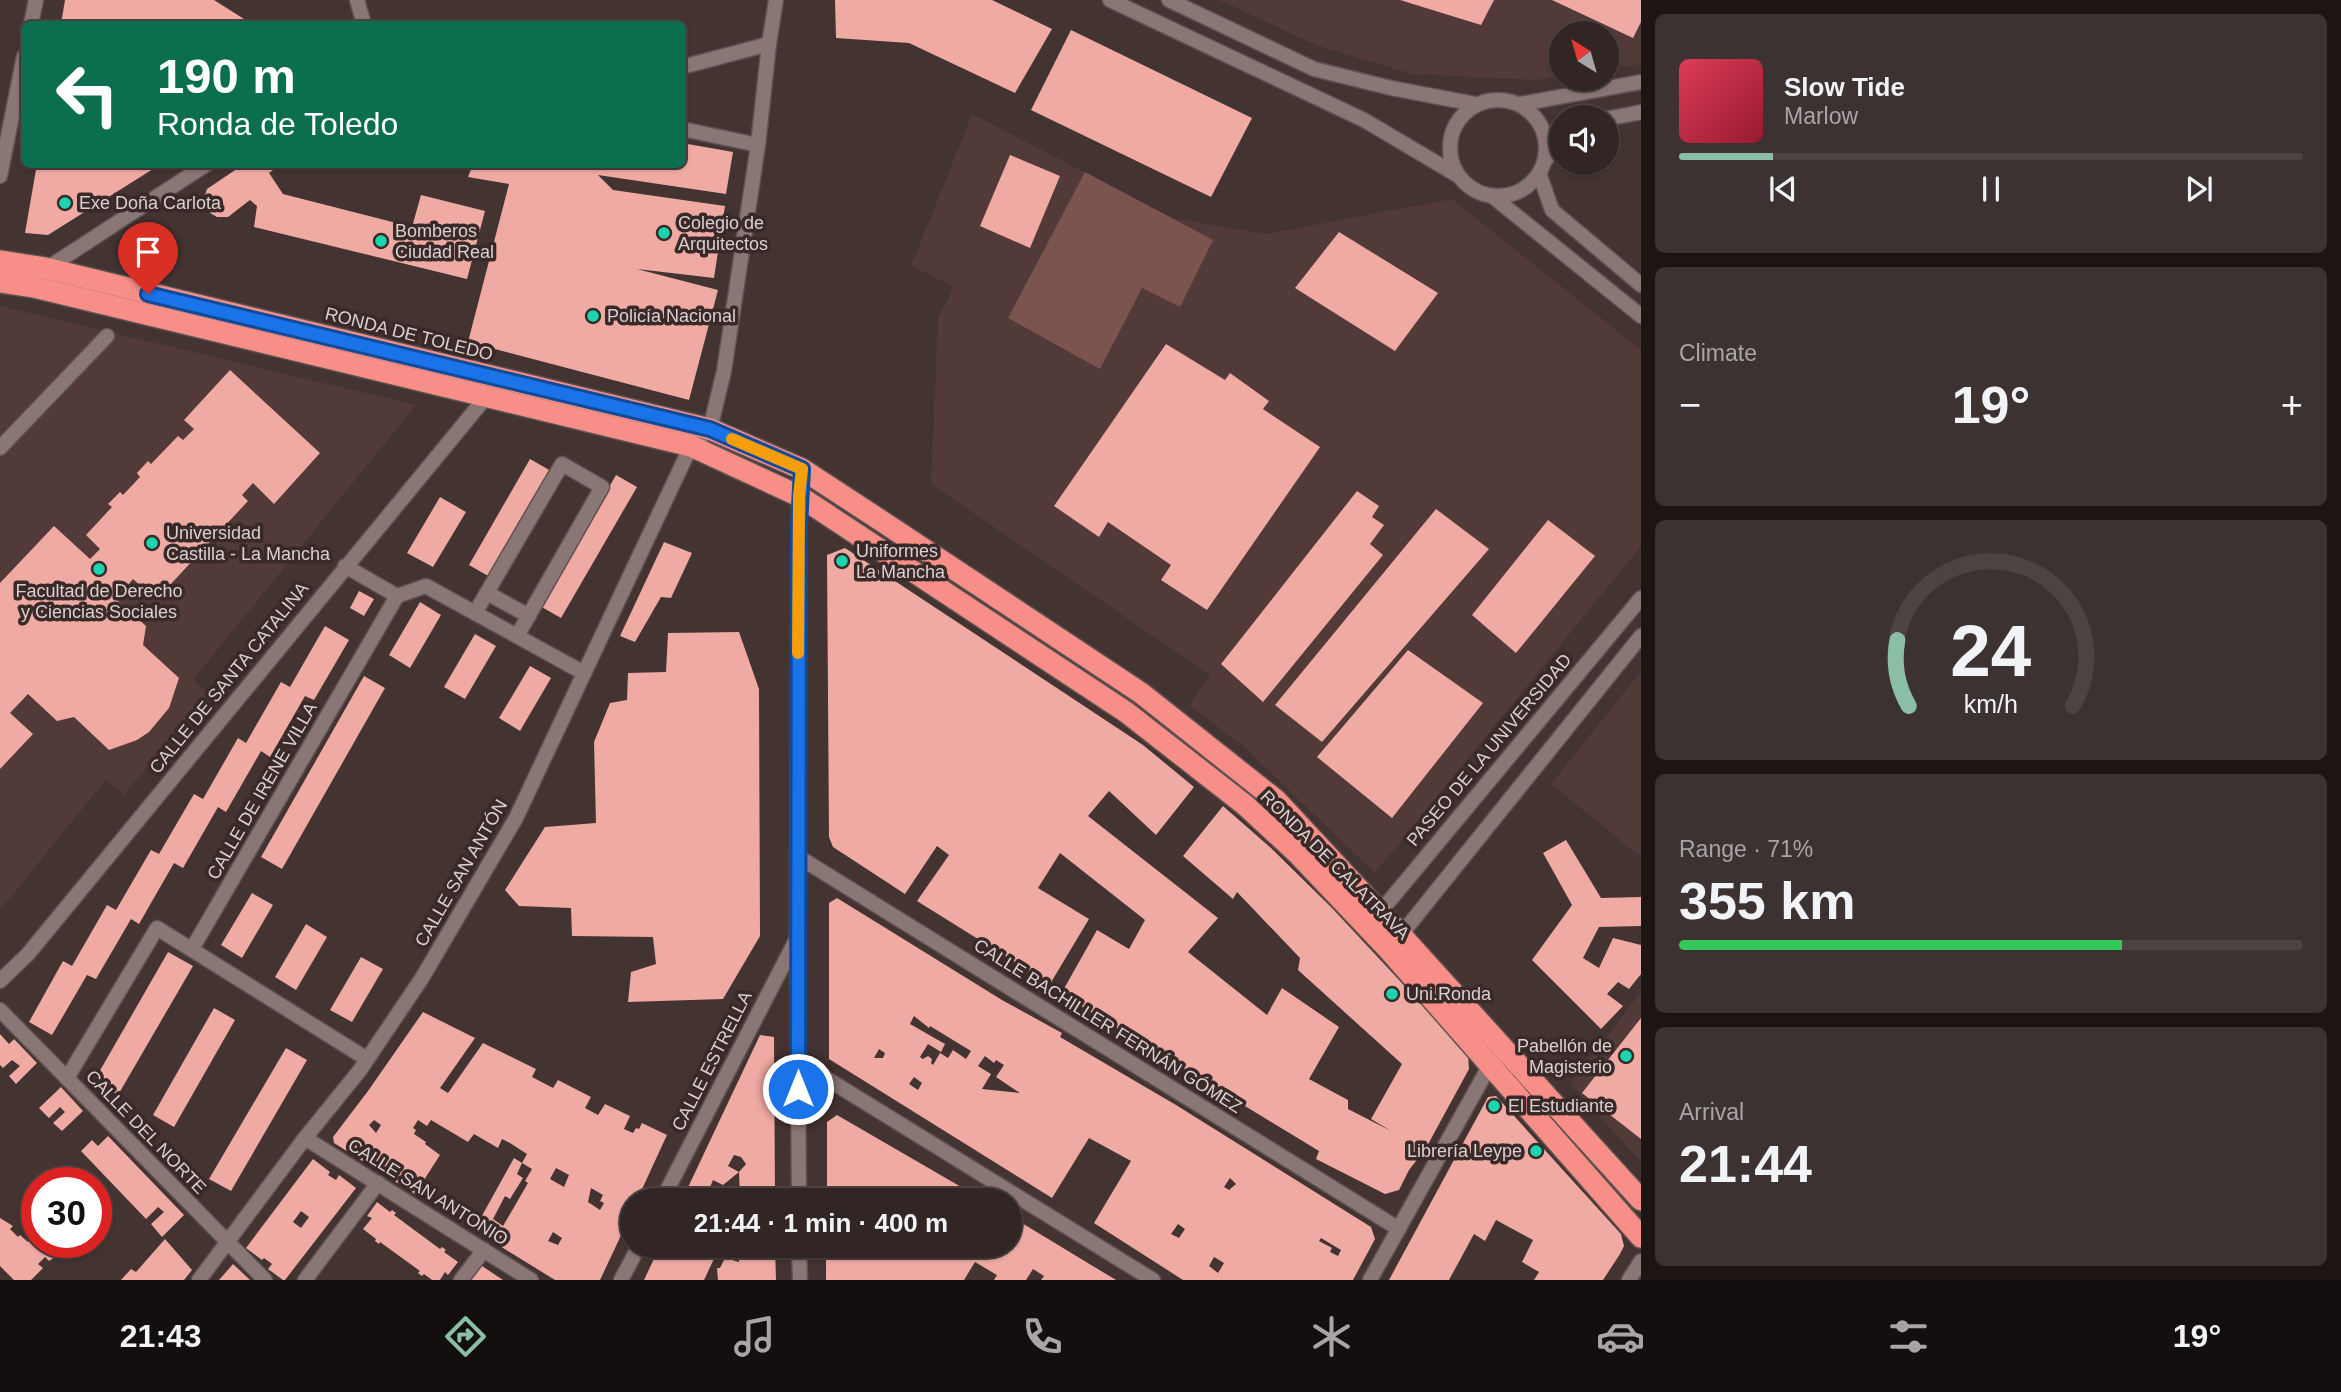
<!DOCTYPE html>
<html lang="en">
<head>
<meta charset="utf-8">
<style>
  body { margin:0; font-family:Helvetica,sans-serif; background:#3d3232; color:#f1f3f6; height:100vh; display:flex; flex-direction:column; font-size:26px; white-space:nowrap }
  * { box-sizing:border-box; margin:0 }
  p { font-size:23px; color:#a8a5a7 }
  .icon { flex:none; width:38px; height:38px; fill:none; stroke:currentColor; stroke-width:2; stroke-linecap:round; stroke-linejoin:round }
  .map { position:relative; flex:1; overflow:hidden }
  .sheet { display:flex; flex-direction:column; gap:14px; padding:14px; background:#1c1514; width:700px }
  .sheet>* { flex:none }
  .banner { position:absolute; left:21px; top:21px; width:665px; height:147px; border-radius:10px; box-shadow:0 2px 5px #0004,0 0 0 2px #4d4342; background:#0b6e4f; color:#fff; overflow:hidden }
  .needle { width:46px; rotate:323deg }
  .buttons { position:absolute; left:1549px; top:21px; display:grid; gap:14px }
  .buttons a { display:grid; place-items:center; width:70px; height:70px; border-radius:50%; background:#322625; box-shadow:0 2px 5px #0004,0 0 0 2px #4d4342; font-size:35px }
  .speed { position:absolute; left:21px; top:1167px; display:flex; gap:14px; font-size:35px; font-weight:700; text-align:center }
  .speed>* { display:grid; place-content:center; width:91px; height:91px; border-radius:50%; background:#322625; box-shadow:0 2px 5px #0004,0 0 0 2px #4d4342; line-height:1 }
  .speed .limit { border:10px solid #d22; background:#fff; color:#111 }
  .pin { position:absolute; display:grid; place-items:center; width:60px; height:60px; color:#fff; margin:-72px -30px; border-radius:50% 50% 50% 0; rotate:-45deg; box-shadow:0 0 7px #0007 }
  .pin .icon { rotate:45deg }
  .me { position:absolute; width:77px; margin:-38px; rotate:0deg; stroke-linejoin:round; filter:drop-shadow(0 0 5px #0008) }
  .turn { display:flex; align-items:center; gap:24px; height:147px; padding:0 21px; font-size:32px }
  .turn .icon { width:91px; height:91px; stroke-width:2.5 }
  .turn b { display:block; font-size:49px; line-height:60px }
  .big { font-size:52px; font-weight:600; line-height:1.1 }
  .sheet .tile { flex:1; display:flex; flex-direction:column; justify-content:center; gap:10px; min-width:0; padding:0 24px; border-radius:10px; background:#3d3232 }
  .sheet .dial { align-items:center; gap:0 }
  .dial svg { height:182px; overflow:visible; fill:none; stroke:#4d4342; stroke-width:7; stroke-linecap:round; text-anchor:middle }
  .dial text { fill:#f1f3f6; stroke:none }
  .song { display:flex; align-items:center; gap:21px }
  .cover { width:84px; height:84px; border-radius:10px; background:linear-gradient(135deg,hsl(350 70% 55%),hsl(350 70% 35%)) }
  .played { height:7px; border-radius:4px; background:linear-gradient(90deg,#8abfa5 15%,#4d4342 15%) }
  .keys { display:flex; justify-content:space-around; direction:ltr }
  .heat { display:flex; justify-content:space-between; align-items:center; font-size:38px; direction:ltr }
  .charge { height:10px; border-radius:5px; background:linear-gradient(90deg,#34c759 71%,#4d4342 0) }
  .trip { position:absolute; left:620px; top:1188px; width:402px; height:70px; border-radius:35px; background:#322625; box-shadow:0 2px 5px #0004,0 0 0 2px #4d4342; font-weight:600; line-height:70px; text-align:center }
  .dock { display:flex; height:112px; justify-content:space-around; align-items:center; background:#140f0f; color:#a8a5a7 }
  .dock .icon { width:49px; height:49px }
  .dock .on { color:#8abfa5 }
  .dock b { font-size:32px; color:#f1f3f6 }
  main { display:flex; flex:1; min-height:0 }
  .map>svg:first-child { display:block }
  .built { fill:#523a38 }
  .green { fill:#7b5450 }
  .building { fill:#f0aaa4; fill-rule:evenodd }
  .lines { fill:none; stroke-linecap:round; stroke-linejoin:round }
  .street-casing { stroke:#5e5150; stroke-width:17 }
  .highway-casing { stroke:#5e5150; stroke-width:24 }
  .street { stroke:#8a7674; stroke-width:14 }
  .highway { stroke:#f78f88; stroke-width:21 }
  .route-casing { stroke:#114b97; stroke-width:18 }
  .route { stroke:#1a73e8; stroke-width:12 }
  .slow { stroke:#f59e0b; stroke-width:12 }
  .poi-dot { fill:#1bd5b1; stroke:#392927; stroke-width:2.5 }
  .labels { text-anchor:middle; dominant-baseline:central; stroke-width:7; stroke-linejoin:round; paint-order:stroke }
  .poi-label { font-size:18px; fill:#dbd0cf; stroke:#392927; text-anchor:start }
  .street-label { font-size:18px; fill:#dbd0cf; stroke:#392927 }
</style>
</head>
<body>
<main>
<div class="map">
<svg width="1641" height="1280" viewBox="0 0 1641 1280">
  <rect width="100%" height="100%" fill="#433331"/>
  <!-- built -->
  <g class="built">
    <polygon points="1219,0 1641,0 1641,64 1607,69 1606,33 1561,33 1561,76 1536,80 1412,74 1316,45"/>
    <polygon points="972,114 1173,218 1266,234 1452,199 1641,350 1641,546 1375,873 1243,746 1189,705 1210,675 931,484 938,318 954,287 911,266"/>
    <polygon points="0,306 416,405 193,680 207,692 124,795 106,780 0,910"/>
    <polygon points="1641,671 1641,857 1551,784"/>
    <polygon points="1641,992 1641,1162 1570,1084"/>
  </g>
  <!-- green -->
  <polygon class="green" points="1085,172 1213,240 1180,307 1142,288 1100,369 1008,318"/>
  <!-- building -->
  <g class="building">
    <polygon points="65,0 214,0 252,24 61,24"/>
    <polygon points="835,0 992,0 1052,29 1015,93 909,43 836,38"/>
    <polygon points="1400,0 1494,0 1481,25"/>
    <polygon points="1552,0 1641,0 1641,22 1633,38"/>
    <polygon points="1071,30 1252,118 1211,197 1031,110"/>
    <polygon points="682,143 733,152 726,194 598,175 613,190 725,206 714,278 637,269 718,290 689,400 468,342 509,184 468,177 473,164 682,164"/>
    <polygon points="1010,155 1060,176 1030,248 980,226"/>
    <polygon points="37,164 161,164 48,235 25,233"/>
    <polygon points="244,164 281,164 269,173 283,194 412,227 421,195 485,211 467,279 254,227 257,206 250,200 228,217 217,217 210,213 205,205 204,198 207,189"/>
    <polygon points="348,164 365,164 363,169"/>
    <polygon points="1339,232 1438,293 1395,351 1295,288"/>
    <polygon points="1166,344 1225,380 1230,373 1269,401 1263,409 1320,447 1207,610 1161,580 1171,565 1108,522 1099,537 1054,506"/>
    <polygon points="230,370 320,453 274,504 253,483 242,495 248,501 156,600 133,579 116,599 146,626 143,645 179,678 169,708 149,732 137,740 109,750 74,717 57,721 28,694 10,713 33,734 0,769 0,583 54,526 90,559 100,549 86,535 112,507 108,504 120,492 123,495 140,477 137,473 148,461 151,464 178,436 183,440 194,429 184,420"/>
    <polygon points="530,459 551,471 490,577 469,565"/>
    <polygon points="616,475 637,487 561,618 540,606"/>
    <polygon points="1357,491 1379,506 1372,517 1384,525 1370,544 1383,555 1263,702 1221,664"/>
    <polygon points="440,497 466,512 433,567 407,553"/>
    <polygon points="1436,509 1489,549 1322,742 1275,705"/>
    <polygon points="1548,520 1595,556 1516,653 1472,615"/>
    <polygon points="664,542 692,553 671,598 661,597 635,642 620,636"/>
    <polygon points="845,548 1143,745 1194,787 1156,835 1109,791 1088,816 1218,918 1188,952 1267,1015 1282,988 1339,1027 1309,1079 1348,1100 1348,1109 1391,1131 1371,1119 1402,1064 1298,970 1300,958 1237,892 1233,899 1183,856 1223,806 1271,848 1332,908 1468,1054 1469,1069 1426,1148 1409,1170 1399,1190 1385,1194 1316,1159 1319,1151 1061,994 1097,930 1129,949 1145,920 1060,853 1038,888 1089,919 1050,984 917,901 949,855 937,846 905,894 833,847 829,837 827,555"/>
    <polygon points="359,591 374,599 364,616 350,608"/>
    <polygon points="420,602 441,615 410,668 389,655"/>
    <polygon points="325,626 349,640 314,700 305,696 270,757 261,751 226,812 218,807 183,868 174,863 139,924 131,919 96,979 87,975 52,1035 29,1022 63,961 72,966 107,905 116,910 151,850 159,854 194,794 203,799 238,738 246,743 281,682 290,687"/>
    <polygon points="739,632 759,689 760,936 723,999 628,1002 631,972 656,964 653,937 572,936 571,908 519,906 505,890 545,827 596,823 594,742 610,703 627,700 628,673 666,672 668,633"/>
    <polygon points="475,634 496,646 465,699 444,687"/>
    <polygon points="1408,650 1483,703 1392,818 1317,757"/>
    <polygon points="530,666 551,678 520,731 499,718"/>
    <polygon points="364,676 385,688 282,869 261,857"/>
    <polygon points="1566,840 1601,898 1641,897 1641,926 1599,927 1583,958 1599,968 1613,938 1641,945 1641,974 1629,989 1618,982 1607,994 1623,1006 1601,1029 1532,960 1572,905 1543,853"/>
    <polygon points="252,893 273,905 242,958 221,945"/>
    <path d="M837,898L1002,1000L1062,1033L1060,1037L1176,1105L1371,1227L1375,1239L1353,1280H1183L1094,1223L1131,1161L1089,1138L1052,1198L829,1059V903ZM914,1016L929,1028L930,1026L971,1051L966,1059L953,1050L948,1058L940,1053L933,1065L931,1063L932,1059L928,1056L923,1059L920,1057L928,1044L941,1052L945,1044L910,1024ZM879,1049L885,1053L883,1058H874ZM985,1056L994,1063L996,1060L1004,1065L996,1077L1020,1093L982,1089L991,1074L978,1066ZM914,1077L922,1083L918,1090L909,1084ZM1230,1178L1236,1184L1229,1190L1224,1187ZM1178,1224L1185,1229L1179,1238L1171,1234ZM1321,1238L1341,1250L1338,1256L1330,1252L1332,1248L1319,1241ZM1214,1257L1224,1263L1218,1273L1209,1266Z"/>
    <polygon points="306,924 327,937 296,990 275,977"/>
    <polygon points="168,952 193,966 118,1095 94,1081"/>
    <polygon points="361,957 383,969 352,1022 330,1010"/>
    <polygon points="214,1008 235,1020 174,1127 153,1115"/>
    <path d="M423,1012L475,1038L440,1088L448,1093L483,1043L536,1069L532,1077L553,1088L558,1080L591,1097L585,1108L598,1115L605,1104L630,1116L624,1129L633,1133L636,1128L639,1129L642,1123L667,1135L637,1200H632V1212L600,1280H555L474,1230L514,1158L522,1163L517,1174L523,1178L510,1199L505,1196L493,1219L503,1226L528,1183L525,1181L532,1169L522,1163L527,1154L510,1143L502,1139L498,1148L474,1134L468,1142L431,1120L427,1126L418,1120L413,1128L416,1130L414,1134L426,1142L425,1144L440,1155L415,1194L334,1143L333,1137L368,1091ZM374,1120L381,1125L376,1133L369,1125ZM556,1168L569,1175L564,1187L550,1179ZM591,1188L603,1195L600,1201L604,1203L600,1210L588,1202ZM553,1232L562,1238L558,1245L548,1241Z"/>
    <polygon points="1641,1018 1641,1139 1582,1093"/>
    <polygon points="0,1034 9,1044 14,1039 37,1063 16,1084 9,1076 20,1066 12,1060 3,1068 0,1065"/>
    <path d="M760,1035L774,1037L775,1200H740L739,1172L723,1185L713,1180L708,1192L724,1200H682ZM734,1155L741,1157L746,1164L739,1172L728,1166Z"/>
    <polygon points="286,1048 307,1060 231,1191 209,1179"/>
    <polygon points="61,1087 83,1111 62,1131 53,1123 65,1112 60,1107 49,1118 39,1108"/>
    <polygon points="1496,1096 1621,1234 1624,1246 1620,1254 1603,1280 1534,1280 1539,1272 1522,1262 1533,1240 1496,1220 1485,1241 1474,1234 1449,1280 1389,1280 1488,1097"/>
    <polygon points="837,1115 956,1184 984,1200 897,1200 889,1197 887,1200 827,1200 827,1122"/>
    <polygon points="108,1136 184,1215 162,1237 151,1224 164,1212 158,1207 146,1219 81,1151 92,1140 98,1146"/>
    <path d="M313,1159L330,1172L328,1175L336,1180L339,1175L356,1188L285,1280H283L268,1269L272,1264L264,1258L262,1260L246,1248ZM301,1211L309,1217L301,1228L293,1222Z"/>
    <polygon points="377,1202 390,1212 392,1210 396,1213 394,1215 440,1249 442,1247 446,1250 444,1252 458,1262 448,1275 445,1272 440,1280 432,1280 424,1274 422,1276 418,1273 420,1271 380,1242 379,1244 375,1241 376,1239 363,1229 372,1218 367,1216"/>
    <polygon points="1010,1216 1116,1280 1041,1280 1044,1276 1033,1269 1026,1280 994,1280 997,1275 975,1262 964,1280 826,1280 826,1246 1010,1246"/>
    <polygon points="0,1218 13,1226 10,1229 18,1237 20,1235 28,1242 34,1236 37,1242 41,1242 55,1257 49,1261 45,1257 38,1264 43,1268 31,1280 14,1280 0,1266"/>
    <polygon points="165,1239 192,1270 184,1280 121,1280 131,1269 136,1272"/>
    <polygon points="660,1246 720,1246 704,1280 644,1280"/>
    <polygon points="739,1246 775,1246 776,1280 718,1280 717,1268 720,1268 725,1258 739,1262"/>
    <polygon points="233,1264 250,1280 219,1280"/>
    <polygon points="479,1264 503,1280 467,1280"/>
  </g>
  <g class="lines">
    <defs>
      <g id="street">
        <polyline points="357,0 364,24"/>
        <polyline points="1110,0 1364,120 1457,175"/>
        <polyline points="1169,0 1314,69 1391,88 1475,104"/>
        <polyline points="31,24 36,0"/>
        <polyline points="682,67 769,44"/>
        <circle cx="1498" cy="148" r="48"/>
        <polyline points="1520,104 1641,82"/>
        <polyline points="1606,119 1641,112"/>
        <polyline points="682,129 758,145"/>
        <polyline points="1545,160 1561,145"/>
        <polyline points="1539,173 1552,210 1641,285"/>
        <polyline points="0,176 24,56"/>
        <polyline points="1492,196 1641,316"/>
        <polyline points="43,271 207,164"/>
        <polyline points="0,448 107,336"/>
        <polyline points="345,566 397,596 426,586 584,673"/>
        <polyline points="487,593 529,616"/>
        <polyline points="475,613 562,464 602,487 517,636"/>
        <polyline points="797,856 1399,1229"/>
        <polyline points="1376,917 1641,598"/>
        <polyline points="1396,941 1641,636"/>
        <polyline points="192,949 397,596"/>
        <polyline points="0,981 28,954 486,397"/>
        <polyline points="0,1010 265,1280"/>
        <polyline points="798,1061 1153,1280"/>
        <polyline points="67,1078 157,928 367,1059"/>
        <polyline points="305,1138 531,1280"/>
        <polyline points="662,1200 796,940"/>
        <polyline points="799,1200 797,939 799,496 802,469"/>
        <polyline points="799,1246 800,1280"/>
        <polyline points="199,1280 305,1138 360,1070 422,978 516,818 691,446 710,429 724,371 758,145 769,44 776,0"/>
        <polyline points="305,1280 378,1183"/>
        <polyline points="461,1280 484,1250"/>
        <polyline points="621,1280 639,1246"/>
        <polyline points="1370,1280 1490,1065 1494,1061"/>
        <polyline points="1629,1280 1641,1261"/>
      </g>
      <g id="highway">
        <polyline points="0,261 45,268 710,429 802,469 880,520 1141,693 1276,800 1380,912 1641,1200"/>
        <polyline points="0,282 34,287 691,446 799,496 1126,712 1245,805 1297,853 1389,950 1641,1237"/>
      </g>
    </defs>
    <!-- street casing -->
    <use href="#street" class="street-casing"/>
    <!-- highway casing -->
    <use href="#highway" class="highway-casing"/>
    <!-- street -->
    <use href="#street" class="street"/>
    <!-- highway -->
    <use href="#highway" class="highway"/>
  </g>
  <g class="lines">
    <defs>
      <polyline id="route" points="148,294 710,429 802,469 799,526 798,1089"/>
    </defs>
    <!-- route casing -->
    <use href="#route" class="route-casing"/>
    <!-- route -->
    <use href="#route" class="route"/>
    <!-- slow -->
    <polyline class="slow" points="732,439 802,469 799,496 798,653"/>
  </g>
  <!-- markers -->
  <g class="poi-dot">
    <circle cx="65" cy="203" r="7"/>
    <circle cx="664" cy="233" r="7"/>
    <circle cx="381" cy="241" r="7"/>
    <circle cx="593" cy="316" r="7"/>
    <circle cx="152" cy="543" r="7"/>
    <circle cx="842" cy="561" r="7"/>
    <circle cx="99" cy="569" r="7"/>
    <circle cx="1392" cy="994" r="7"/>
    <circle cx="1626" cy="1056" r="7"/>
    <circle cx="1494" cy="1106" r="7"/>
    <circle cx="1536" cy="1151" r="7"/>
  </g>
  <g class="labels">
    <!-- poi labels -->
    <g class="poi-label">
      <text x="79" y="203">Exe Doña Carlota</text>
      <text x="678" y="223">Colegio de<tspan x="678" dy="21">Arquitectos</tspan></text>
      <text x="395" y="231">Bomberos<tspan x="395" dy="21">Ciudad Real</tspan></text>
      <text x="607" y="316">Policía Nacional</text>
      <text x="166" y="533">Universidad<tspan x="166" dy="21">Castilla - La Mancha</tspan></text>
      <text x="856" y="551">Uniformes<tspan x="856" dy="21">La Mancha</tspan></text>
      <text x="99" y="591" text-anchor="middle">Facultad de Derecho<tspan x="99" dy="21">y Ciencias Sociales</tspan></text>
      <text x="1406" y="994">Uni.Ronda</text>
      <text x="1612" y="1046" text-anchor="end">Pabellón de<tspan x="1612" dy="21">Magisterio</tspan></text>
      <text x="1508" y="1106">El Estudiante</text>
      <text x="1522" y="1151" text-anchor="end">Librería Leype</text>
    </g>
    <!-- street labels -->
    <g class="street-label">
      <text transform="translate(409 334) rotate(14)">RONDA DE TOLEDO</text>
      <text transform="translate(229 678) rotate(-51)">CALLE DE SANTA CATALINA</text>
      <text transform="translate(1489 750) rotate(-50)">PASEO DE LA UNIVERSIDAD</text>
      <text transform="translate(262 791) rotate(-60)">CALLE DE IRENE VILLA</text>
      <text transform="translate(1335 865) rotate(45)">RONDA DE CALATRAVA</text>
      <text transform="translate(461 873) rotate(-60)">CALLE SAN ANTÓN</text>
      <text transform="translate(1108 1026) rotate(32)">CALLE BACHILLER FERNÁN GÓMEZ</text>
      <text transform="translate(712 1061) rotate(-63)">CALLE ESTRELLA</text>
      <text transform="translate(146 1132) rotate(46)">CALLE DEL NORTE</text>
      <text transform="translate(428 1192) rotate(32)">CALLE SAN ANTONIO</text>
    </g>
  </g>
</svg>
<div class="buttons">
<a><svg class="needle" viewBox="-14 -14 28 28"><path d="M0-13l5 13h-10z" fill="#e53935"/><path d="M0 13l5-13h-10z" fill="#a8a5a7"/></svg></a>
<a><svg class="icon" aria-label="sound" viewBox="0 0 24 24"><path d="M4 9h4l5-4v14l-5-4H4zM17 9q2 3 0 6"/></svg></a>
</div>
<div class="speed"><div class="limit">30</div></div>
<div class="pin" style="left:148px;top:294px;background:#d93025"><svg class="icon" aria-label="arrive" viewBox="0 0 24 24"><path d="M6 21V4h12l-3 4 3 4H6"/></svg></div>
<svg class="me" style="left:798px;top:1089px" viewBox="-20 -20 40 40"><circle r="17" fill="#1a73e8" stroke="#fff" stroke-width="3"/><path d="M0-11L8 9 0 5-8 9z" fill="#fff"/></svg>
<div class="trip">21:44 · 1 min · 400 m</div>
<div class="banner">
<div class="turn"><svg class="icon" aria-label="left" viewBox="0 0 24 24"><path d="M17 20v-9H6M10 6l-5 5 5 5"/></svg><div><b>190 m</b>Ronda de Toledo</div></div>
</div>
</div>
<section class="sheet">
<div class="tile">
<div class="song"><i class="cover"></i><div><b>Slow Tide</b><p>Marlow</p></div></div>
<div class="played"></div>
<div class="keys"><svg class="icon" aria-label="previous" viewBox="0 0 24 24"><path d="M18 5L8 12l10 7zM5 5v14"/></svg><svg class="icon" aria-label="pause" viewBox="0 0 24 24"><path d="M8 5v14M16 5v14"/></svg><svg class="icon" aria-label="next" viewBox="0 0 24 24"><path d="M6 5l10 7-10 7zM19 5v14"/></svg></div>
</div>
<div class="tile"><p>Climate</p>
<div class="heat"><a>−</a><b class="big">19°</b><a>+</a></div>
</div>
<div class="tile dial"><svg viewBox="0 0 100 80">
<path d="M14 69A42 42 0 1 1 86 69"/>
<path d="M14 69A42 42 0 0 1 9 40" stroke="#8abfa5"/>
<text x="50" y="56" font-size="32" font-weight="700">24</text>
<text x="50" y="72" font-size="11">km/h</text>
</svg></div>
<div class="tile"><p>Range · 71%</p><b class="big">355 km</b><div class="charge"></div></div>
<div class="tile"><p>Arrival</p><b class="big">21:44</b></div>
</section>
</main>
<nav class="dock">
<b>21:43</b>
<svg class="icon on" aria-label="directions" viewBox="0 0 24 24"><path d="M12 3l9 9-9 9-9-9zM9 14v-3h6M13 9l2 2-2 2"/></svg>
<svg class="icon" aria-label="music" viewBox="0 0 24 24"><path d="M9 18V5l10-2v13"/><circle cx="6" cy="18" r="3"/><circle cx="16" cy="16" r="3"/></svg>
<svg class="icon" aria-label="phone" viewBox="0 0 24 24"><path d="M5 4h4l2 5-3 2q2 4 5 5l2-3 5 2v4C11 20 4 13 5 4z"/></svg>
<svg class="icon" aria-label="climate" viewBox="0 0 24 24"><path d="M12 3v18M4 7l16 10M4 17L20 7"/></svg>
<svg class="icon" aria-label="car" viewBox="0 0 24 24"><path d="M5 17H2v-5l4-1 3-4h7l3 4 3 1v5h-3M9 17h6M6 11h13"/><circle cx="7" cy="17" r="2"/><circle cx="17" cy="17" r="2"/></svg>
<svg class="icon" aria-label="filters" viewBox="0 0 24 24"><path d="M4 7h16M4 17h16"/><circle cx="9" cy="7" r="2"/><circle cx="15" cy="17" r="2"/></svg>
<b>19°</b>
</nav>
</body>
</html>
